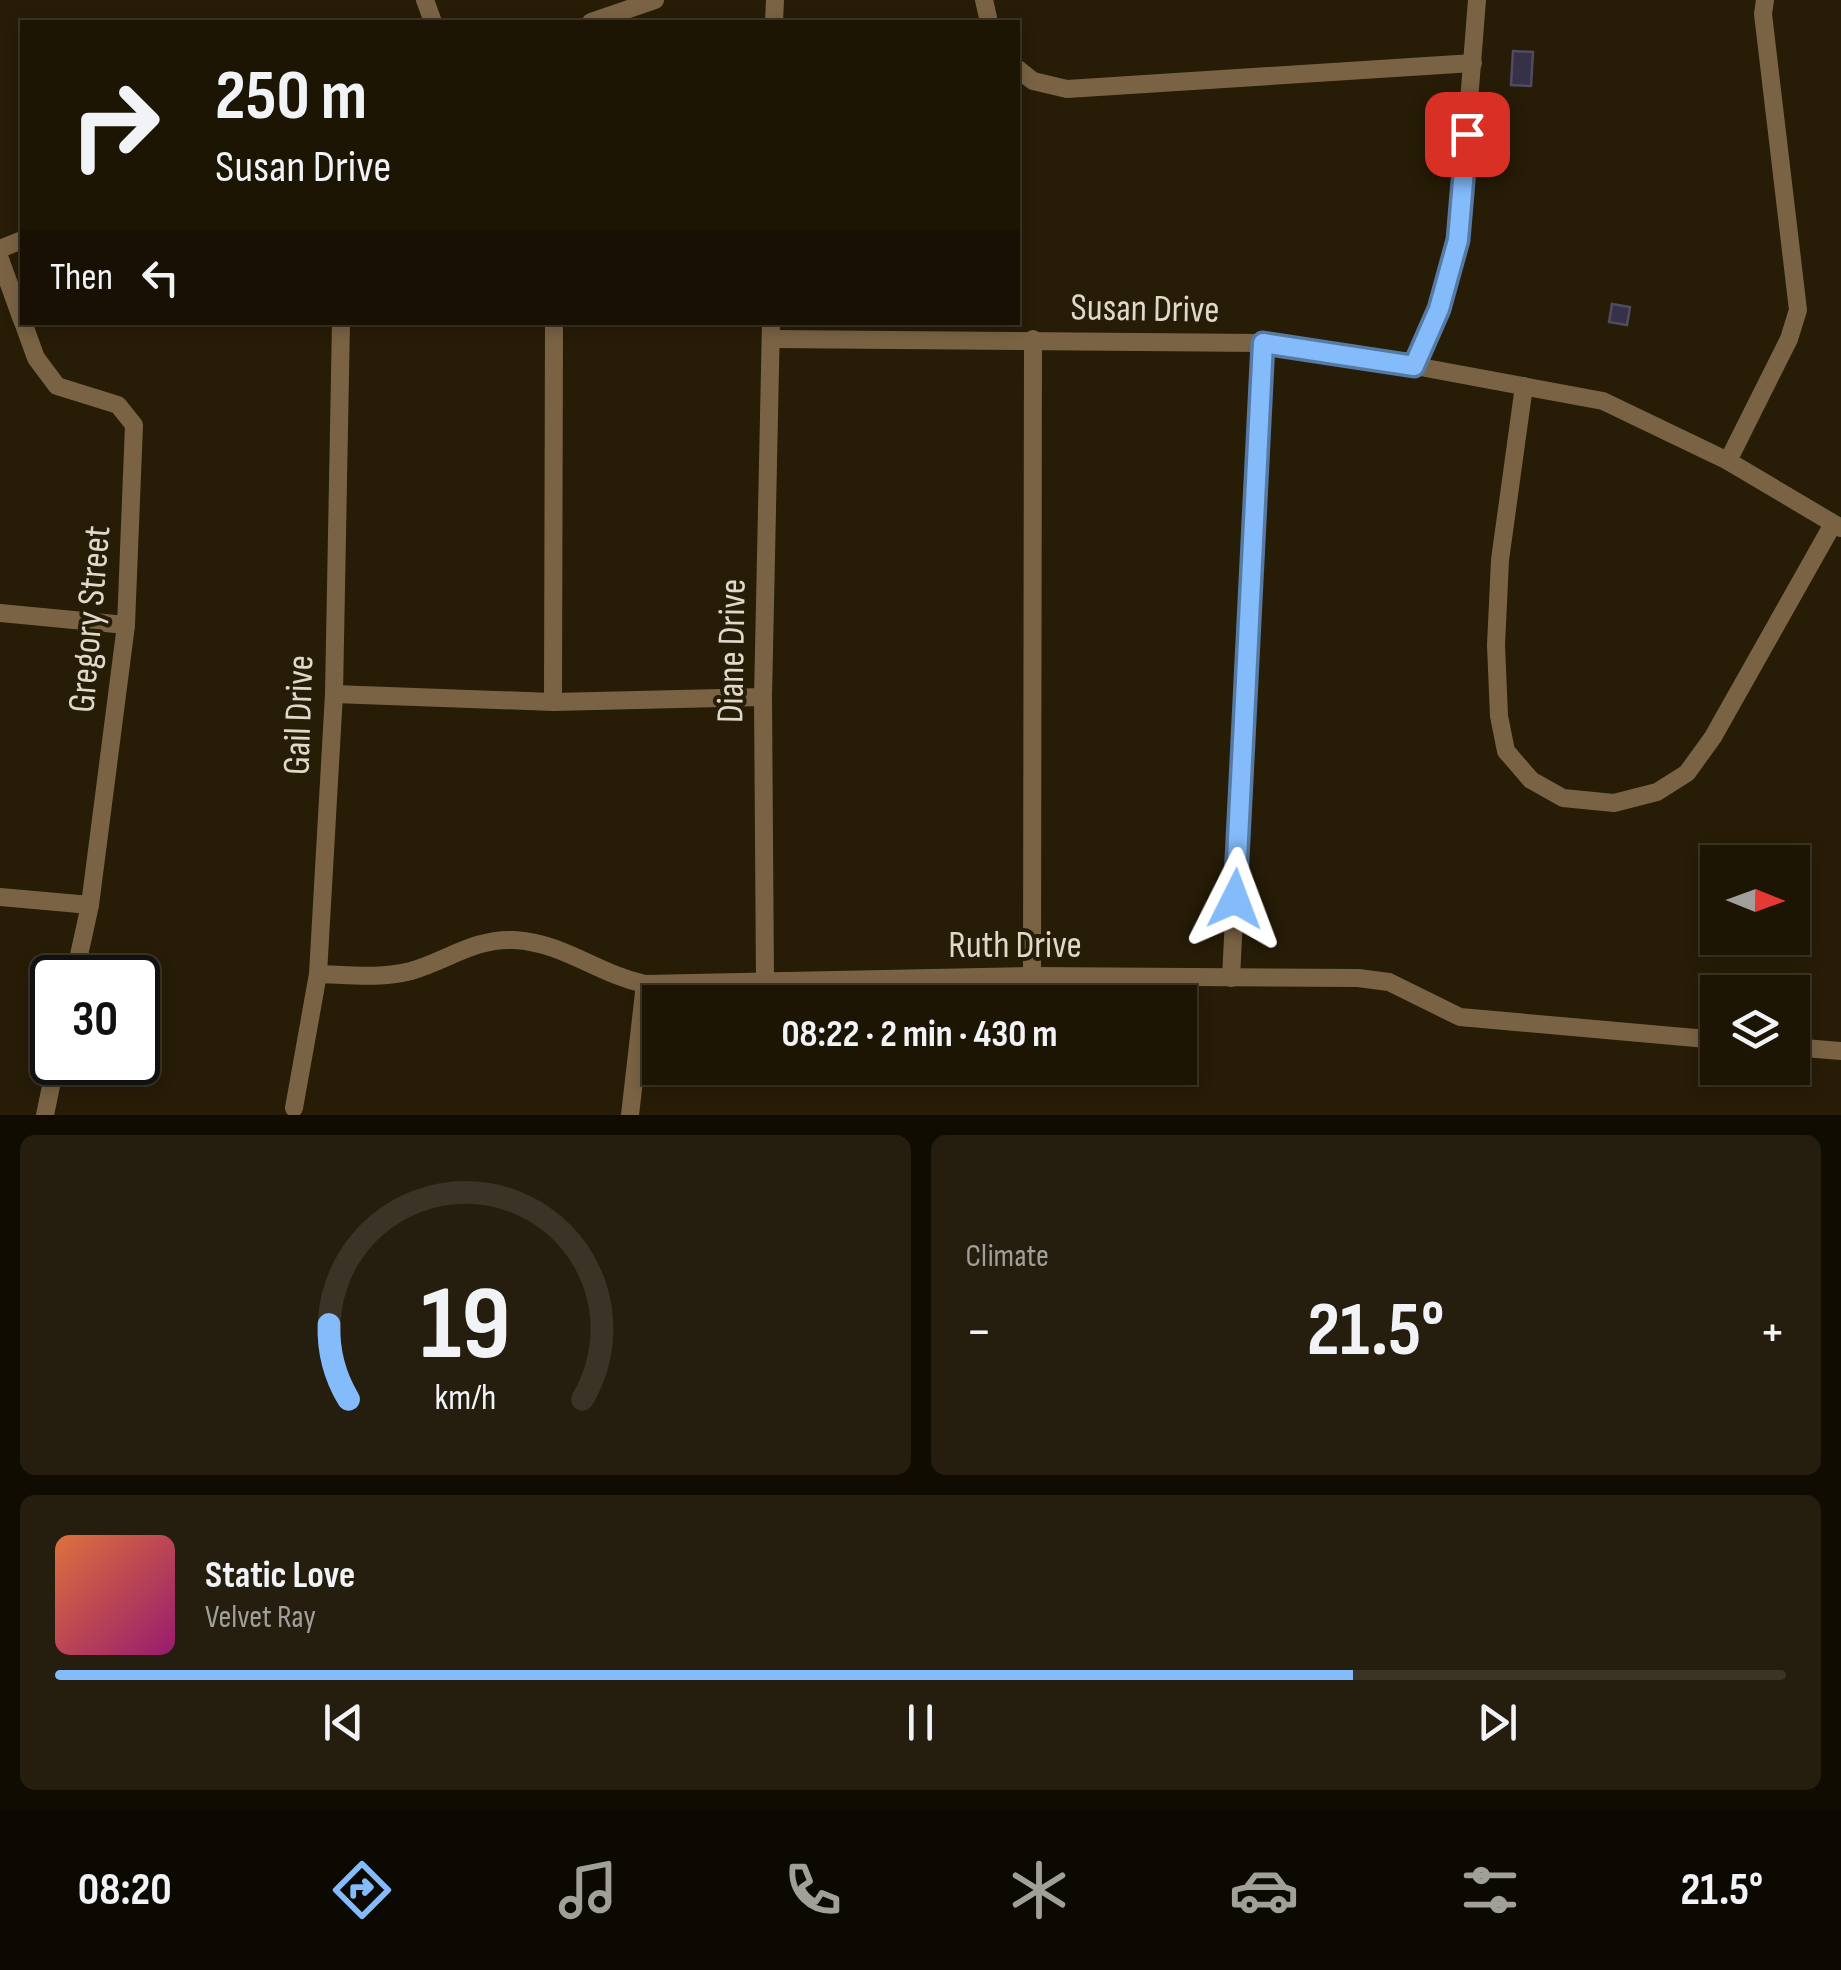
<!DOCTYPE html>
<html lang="en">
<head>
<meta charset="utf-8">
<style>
  body { margin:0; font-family:"Sofia Sans Condensed",sans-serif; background:#251e0e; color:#f1f3f6; height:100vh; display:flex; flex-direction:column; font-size:38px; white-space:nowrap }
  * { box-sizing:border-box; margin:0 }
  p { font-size:32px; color:#a09f9a }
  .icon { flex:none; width:55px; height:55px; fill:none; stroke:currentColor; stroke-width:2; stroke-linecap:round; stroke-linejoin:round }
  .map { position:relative; height:1115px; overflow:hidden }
  .side { display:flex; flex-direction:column; gap:20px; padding:20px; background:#100c02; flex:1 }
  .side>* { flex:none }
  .hud { position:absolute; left:20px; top:20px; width:1000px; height:305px; border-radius:0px; box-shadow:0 5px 15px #0003,0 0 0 2px #3b3426; background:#1d1504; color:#f1f3f6; overflow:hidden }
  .needle { width:65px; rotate:91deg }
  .tools { position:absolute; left:1700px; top:845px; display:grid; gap:20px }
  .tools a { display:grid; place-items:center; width:110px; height:110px; border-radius:0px; background:#1d1504; box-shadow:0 5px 15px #0003,0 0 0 2px #3b3426; font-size:50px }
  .speed { position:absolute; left:30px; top:955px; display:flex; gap:20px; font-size:50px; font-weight:700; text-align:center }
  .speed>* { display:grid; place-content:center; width:130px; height:130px; border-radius:50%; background:#1d1504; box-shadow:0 5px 15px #0003,0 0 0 2px #3b3426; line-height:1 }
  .speed .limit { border:5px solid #111; border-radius:15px; background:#fff; color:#111 }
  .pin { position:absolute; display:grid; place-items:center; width:85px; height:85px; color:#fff; margin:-42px; border-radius:20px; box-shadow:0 5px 15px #0006 }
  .me { position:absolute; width:110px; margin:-55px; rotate:3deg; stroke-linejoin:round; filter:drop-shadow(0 0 8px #0008) }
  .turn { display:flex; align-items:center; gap:35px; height:210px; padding:0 30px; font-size:45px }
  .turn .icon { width:130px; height:130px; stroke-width:2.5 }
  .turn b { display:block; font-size:70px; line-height:85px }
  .then { display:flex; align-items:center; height:95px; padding:0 30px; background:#0003; gap:20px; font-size:38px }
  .big { font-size:75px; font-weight:700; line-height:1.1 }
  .side .tile { flex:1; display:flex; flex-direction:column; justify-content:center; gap:15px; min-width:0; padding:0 35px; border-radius:15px; background:#251e0e }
  .side .dial { align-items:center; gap:0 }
  .dial svg { height:260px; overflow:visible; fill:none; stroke:#3b3426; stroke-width:7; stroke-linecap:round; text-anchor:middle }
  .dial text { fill:#f1f3f6; stroke:none }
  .song { display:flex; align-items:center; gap:30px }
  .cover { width:120px; height:120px; border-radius:15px; background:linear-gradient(135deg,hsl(20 70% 55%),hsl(320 70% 35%)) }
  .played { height:10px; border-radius:5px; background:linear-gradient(90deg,#84bbfb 75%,#3b3426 75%) }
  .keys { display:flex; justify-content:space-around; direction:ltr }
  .heat { display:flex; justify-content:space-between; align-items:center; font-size:55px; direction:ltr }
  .side .tiles { flex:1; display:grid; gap:20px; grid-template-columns:1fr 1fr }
  .tile:last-child { grid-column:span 2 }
  .trip { position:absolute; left:642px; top:985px; width:555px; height:100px; border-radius:0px; background:#1d1504; box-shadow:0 5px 15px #0003,0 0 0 2px #3b3426; font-weight:700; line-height:100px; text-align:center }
  .dock { display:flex; height:160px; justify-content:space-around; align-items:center; background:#0c0802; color:#a09f9a }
  .dock .icon { width:70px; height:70px }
  .dock .active { color:#84bbfb }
  .dock b { font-size:45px; color:#f1f3f6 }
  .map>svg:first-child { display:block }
  .building { fill:#373147; stroke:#514b62; stroke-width:2.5 }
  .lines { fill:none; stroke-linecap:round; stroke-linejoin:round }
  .minor { stroke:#7a6344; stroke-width:18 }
  .route-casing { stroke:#567aa3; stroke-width:25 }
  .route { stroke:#84bbfb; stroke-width:18 }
  .labels { text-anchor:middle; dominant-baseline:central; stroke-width:8; stroke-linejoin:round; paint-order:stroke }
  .street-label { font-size:38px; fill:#dfd8cb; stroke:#271c06 }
</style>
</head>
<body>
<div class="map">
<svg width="1841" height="1115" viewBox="0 0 1841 1115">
  <rect width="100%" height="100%" fill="#271c06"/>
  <!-- building -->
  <g class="building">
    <polygon points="1513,51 1533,52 1531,86 1511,85"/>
    <polygon points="1612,304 1630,307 1627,325 1609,322"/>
  </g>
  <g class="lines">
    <!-- minor -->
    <g class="minor">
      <polyline points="425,0 433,22"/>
      <polyline points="984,0 989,22"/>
      <polyline points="591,22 655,0"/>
      <polyline points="774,22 775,0"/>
      <polyline points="1018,69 1033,81 1067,89 1473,63"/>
      <polyline points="0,249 22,240"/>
      <polyline points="0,259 22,320"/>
      <polyline points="23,322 36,358 57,386 118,405 134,425 126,625 90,905 74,978"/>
      <polyline points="771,339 1263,343 1415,366 1603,401 1728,461 1841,528"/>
      <polyline points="1415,366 1439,309 1458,240 1477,0"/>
      <polyline points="1524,386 1500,560 1496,645 1499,716 1506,751 1531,780 1563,798 1614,803 1657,792 1687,773 1713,737 1833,524"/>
      <polyline points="1728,461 1789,339 1798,310 1763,14 1765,0"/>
      <polyline points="0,613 126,625"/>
      <polyline points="334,694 553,702 763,697"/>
      <polyline points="553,702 554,322"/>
      <polyline points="0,897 90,905"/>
      <path d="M318,974C350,975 380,979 411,971C446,961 475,938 514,940C565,943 595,973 645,984L1032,976L1358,978L1389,982L1460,1017L1718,1040"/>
      <polyline points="1032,976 1033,339"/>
      <polyline points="1231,978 1263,343"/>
      <polyline points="765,981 763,697 771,322"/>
      <polyline points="1792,1047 1841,1051"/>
      <polyline points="294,1108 318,974 334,694 341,322"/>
      <polyline points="45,1115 56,1062"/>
      <polyline points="630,1115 645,984"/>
    </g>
  </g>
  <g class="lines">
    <defs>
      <polyline id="route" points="1235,899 1263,343 1414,366 1439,309 1458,240 1467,134"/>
    </defs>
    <!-- route casing -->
    <use href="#route" class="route-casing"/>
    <!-- route -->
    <use href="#route" class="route"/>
  </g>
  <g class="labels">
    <!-- street labels -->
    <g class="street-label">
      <text transform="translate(1145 309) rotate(1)">Susan Drive</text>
      <text transform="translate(90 619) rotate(-85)">Gregory Street</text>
      <text transform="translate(732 651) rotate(-89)">Diane Drive</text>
      <text transform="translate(299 715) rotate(-88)">Gail Drive</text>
      <text x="1015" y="945">Ruth Drive</text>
    </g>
  </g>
</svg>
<div class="tools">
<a><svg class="needle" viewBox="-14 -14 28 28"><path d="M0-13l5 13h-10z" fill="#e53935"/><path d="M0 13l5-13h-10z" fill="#a09f9a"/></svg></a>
<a><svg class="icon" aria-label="layers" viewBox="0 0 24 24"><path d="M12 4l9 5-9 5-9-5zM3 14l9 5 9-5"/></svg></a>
</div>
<div class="speed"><div class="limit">30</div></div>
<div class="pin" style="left:1467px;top:134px;background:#d93025"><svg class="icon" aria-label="arrive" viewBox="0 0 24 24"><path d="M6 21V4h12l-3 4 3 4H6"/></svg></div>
<svg class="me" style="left:1235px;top:899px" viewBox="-20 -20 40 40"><path d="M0-17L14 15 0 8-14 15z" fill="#84bbfb" stroke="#fff" stroke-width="4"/></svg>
<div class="trip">08:22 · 2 min · 430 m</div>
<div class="hud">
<div class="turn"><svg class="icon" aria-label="right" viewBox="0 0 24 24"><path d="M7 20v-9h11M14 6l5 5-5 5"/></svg><div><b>250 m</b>Susan Drive</div></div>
<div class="then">Then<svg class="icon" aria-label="left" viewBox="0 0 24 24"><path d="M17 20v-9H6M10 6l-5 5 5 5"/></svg></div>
</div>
</div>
<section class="side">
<div class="tiles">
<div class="tile dial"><svg viewBox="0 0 100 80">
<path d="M14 69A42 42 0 1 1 86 69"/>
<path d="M14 69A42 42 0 0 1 8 46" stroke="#84bbfb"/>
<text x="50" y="56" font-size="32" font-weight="700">19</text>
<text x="50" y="72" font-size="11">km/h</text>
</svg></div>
<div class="tile"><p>Climate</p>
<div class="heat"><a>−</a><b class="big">21.5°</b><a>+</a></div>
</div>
<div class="tile">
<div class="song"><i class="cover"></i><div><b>Static Love</b><p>Velvet Ray</p></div></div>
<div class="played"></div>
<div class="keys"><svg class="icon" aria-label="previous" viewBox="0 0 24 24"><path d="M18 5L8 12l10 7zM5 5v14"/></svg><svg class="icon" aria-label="pause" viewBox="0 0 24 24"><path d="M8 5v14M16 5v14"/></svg><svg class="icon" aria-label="next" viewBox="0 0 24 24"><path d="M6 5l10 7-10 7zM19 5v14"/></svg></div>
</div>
</div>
</section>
<nav class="dock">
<b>08:20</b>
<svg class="icon active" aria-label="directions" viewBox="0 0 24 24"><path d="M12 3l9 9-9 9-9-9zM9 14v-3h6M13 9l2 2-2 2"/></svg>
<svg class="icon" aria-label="music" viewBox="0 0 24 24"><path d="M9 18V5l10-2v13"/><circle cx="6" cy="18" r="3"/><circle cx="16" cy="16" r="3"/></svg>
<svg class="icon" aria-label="phone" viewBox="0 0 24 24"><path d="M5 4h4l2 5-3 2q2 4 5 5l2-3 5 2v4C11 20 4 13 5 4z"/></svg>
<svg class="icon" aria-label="climate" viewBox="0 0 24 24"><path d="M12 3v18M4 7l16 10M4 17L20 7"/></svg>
<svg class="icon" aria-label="car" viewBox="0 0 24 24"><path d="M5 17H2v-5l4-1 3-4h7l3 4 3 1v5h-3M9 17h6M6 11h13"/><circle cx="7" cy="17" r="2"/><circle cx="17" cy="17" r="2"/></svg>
<svg class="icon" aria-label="filters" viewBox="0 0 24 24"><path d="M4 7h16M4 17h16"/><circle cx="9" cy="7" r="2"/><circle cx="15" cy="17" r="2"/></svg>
<b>21.5°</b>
</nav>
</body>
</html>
